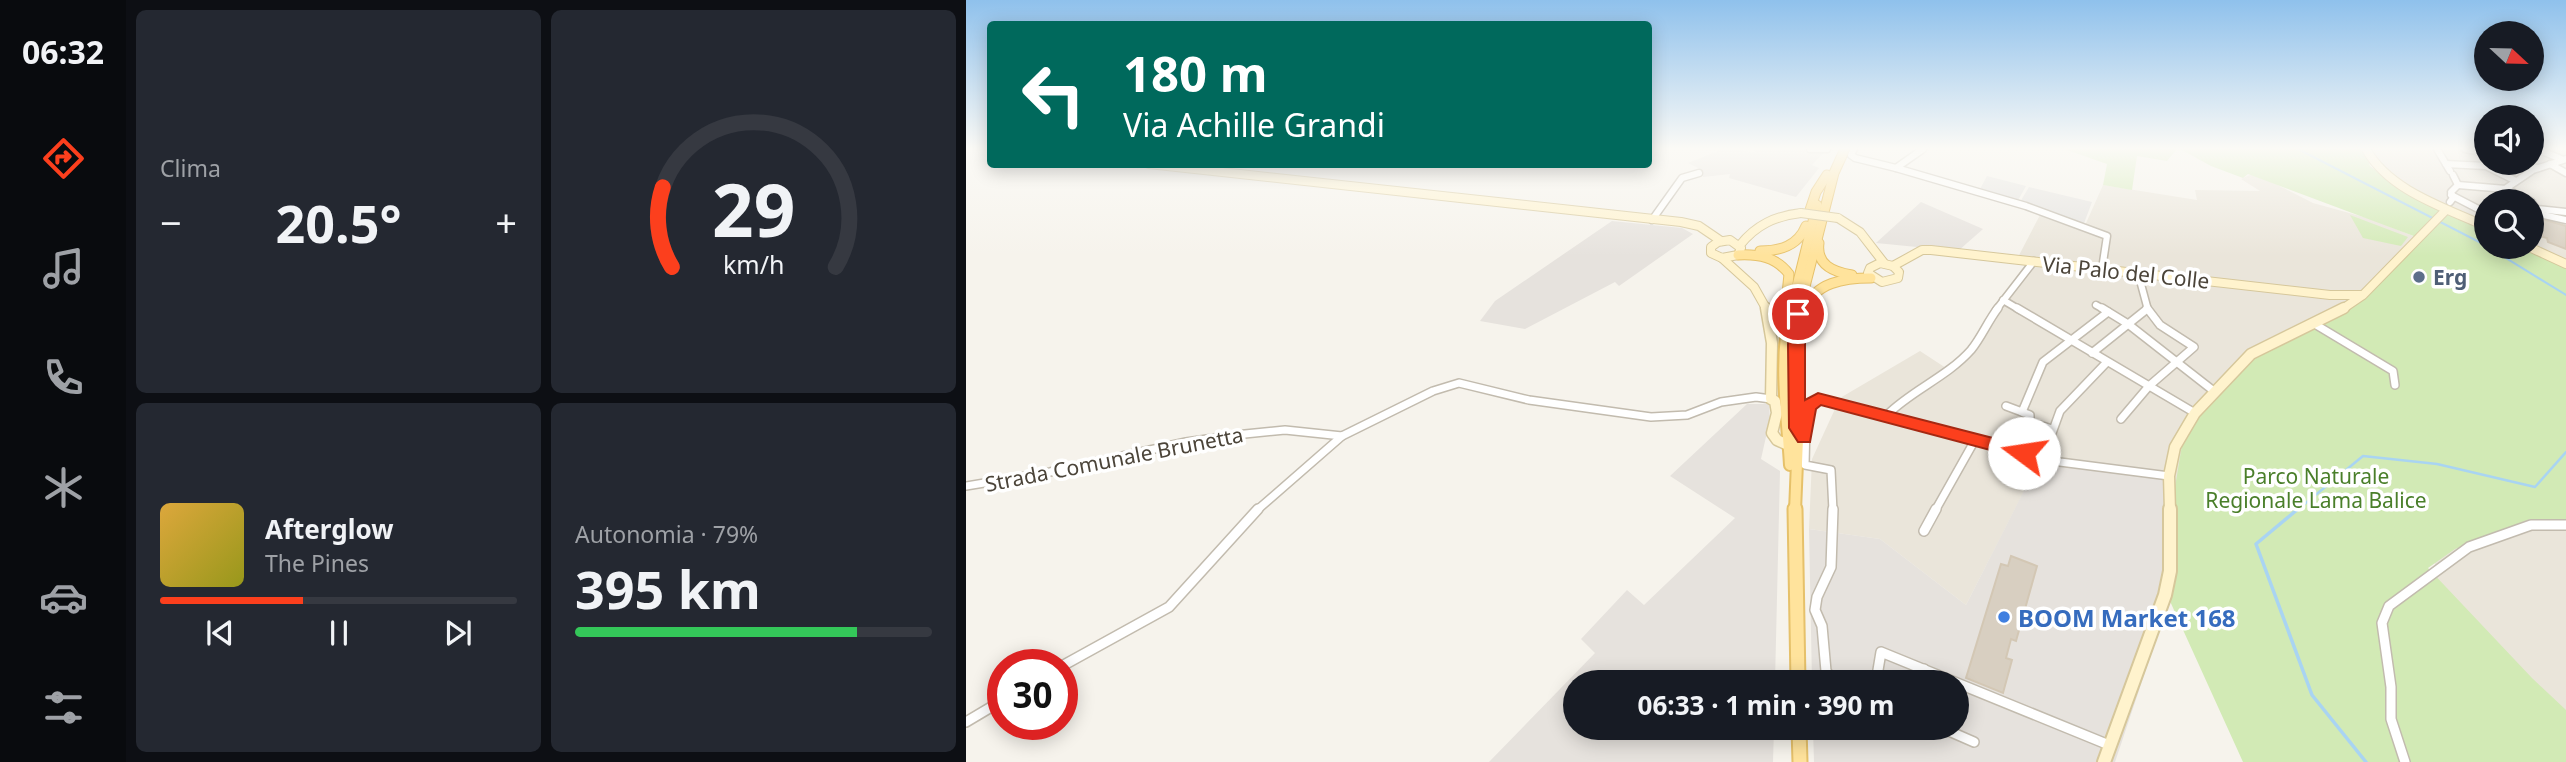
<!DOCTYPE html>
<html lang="it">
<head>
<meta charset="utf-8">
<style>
  body { margin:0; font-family:"Noto Sans",sans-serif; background:#242831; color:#f1f3f6; height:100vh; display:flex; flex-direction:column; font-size:26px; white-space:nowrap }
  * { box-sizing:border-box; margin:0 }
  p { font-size:23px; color:#9ea1a6 }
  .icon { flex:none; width:38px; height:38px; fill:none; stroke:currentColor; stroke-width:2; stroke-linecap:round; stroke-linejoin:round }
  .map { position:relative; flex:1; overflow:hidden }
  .drawer { display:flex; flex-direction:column; gap:10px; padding:10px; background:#0d0f14; width:840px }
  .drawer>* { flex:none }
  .hud { position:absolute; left:21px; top:21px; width:665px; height:147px; border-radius:7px; box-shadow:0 4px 18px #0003; background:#00695c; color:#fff; overflow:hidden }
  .needle { width:46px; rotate:112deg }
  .buttons { position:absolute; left:1508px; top:21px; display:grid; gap:14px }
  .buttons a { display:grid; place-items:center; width:70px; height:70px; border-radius:50%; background:#171b24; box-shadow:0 4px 18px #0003; font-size:35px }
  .speed { position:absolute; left:21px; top:649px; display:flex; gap:14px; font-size:35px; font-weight:700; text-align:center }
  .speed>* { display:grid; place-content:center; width:91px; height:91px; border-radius:50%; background:#171b24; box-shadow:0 4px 18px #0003; line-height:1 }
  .speed .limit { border:10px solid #d22; background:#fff; color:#111 }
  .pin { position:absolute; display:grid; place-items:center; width:60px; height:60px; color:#fff; margin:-30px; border:4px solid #fff; border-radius:50%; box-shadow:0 2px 7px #0007 }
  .me { position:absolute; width:77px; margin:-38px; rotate:284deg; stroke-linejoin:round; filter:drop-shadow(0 0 5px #0008) }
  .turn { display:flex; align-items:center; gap:24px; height:147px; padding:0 21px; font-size:32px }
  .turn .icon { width:91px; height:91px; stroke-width:2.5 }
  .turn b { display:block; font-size:49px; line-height:60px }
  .big { font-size:52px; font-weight:700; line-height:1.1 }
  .drawer .widget { flex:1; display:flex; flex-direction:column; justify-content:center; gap:10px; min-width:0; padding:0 24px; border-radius:10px; background:#242831 }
  .drawer .dial { align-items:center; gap:0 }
  .dial svg { height:182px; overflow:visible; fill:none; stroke:#363941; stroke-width:7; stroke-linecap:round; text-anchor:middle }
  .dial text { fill:#f1f3f6; stroke:none }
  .song { display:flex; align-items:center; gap:21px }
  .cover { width:84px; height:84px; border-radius:10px; background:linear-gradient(135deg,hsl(40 70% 55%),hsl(60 70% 35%)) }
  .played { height:7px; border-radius:4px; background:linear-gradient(90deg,#fc3f1d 40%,#363941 40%) }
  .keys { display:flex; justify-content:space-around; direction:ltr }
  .heat { display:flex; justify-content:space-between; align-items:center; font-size:38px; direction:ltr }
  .charge { height:10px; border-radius:5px; background:linear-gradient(90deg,#34c759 79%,#363941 0) }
  .drawer .tiles { flex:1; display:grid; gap:10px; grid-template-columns:repeat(2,1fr) }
  .trip { position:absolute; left:597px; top:670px; width:406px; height:70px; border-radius:35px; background:#171b24; box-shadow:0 4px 18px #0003; font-weight:700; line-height:70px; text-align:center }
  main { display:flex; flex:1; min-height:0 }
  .dock { display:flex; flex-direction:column; width:126px; justify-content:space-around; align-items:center; background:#090b0e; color:#9ea1a6 }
  .dock .icon { width:49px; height:49px }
  .dock .active { color:#fc3f1d }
  .dock b { font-size:32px; color:#f1f3f6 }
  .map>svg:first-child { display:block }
  .residential { fill:#eae5da }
  .industrial { fill:#e6e2dd }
  .green { fill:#d2eab5 }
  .parking { fill:#e5e3e0 }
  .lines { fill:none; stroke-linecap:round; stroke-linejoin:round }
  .stream-far2 { stroke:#a9d4f2; stroke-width:2 }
  .stream-far1 { stroke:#a9d4f2; stroke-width:2.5 }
  .stream { stroke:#a9d4f2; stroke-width:3.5 }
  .building { fill:#d8cfc1; stroke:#d3c7b4; stroke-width:2 }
  .street-far2-casing { stroke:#c2bbae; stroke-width:9 }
  .street-far1-casing { stroke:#c2bbae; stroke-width:10 }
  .street-casing { stroke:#c2bbae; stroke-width:12 }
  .secondary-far2-casing { stroke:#d6c79b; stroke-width:10 }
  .secondary-far1-casing { stroke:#d6c79b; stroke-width:13 }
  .secondary-casing { stroke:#d6c79b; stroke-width:16 }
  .primary-far2-casing { stroke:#e6c16a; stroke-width:11 }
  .primary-far1-casing { stroke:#e6c16a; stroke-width:14 }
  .primary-casing { stroke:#e6c16a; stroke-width:17 }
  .street-far2 { stroke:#fff; stroke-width:6 }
  .street-far1 { stroke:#fff; stroke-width:7 }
  .street { stroke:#fff; stroke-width:9 }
  .secondary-far2 { stroke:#fff3cd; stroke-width:8 }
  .secondary-far1 { stroke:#fff3cd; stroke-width:10 }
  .secondary { stroke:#fff3cd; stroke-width:12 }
  .primary-far2 { stroke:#ffe39c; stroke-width:9 }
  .primary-far1 { stroke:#ffe39c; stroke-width:10 }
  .primary { stroke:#ffe39c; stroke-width:13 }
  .secondary-bridge-casing { stroke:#d6c79b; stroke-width:10; stroke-linecap:butt }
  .secondary-bridge { stroke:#fff3cd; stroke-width:8 }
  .route { fill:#fc3f1d; stroke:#a42913; stroke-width:2 }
  .service-dot { fill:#5c6f8a; stroke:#fff; stroke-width:2.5 }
  .shop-dot { fill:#3f7fe0; stroke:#fff; stroke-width:2.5 }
  .labels { text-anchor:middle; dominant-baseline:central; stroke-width:7; stroke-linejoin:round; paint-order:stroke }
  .street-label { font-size:21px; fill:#4b4439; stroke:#fff }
  .service-label { font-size:21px; font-weight:bold; fill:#4e5e75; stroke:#fff; text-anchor:start }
  .park-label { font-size:21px; fill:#4a7f2a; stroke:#fff }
  .near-shop-label { font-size:24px; font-weight:bold; fill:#366cbe; stroke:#fff; text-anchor:start }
</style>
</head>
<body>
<main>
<nav class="dock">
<b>06:32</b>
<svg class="icon active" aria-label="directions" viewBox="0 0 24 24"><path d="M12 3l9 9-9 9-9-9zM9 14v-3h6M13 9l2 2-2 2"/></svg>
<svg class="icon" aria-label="music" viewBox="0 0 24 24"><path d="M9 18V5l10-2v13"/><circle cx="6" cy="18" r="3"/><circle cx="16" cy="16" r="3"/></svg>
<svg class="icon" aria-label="phone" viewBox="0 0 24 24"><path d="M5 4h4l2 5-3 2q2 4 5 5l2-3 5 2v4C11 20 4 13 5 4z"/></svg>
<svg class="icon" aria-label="climate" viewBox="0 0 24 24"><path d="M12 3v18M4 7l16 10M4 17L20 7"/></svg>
<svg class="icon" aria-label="car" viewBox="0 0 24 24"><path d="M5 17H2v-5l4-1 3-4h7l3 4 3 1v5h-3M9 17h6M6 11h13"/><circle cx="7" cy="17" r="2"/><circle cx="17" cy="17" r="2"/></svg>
<svg class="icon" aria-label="filters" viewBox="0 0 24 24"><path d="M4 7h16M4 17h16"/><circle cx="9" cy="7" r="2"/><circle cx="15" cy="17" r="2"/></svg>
</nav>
<section class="drawer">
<div class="tiles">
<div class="widget"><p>Clima</p>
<div class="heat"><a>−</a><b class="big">20.5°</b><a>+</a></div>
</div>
<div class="widget dial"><svg viewBox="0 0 100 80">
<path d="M14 69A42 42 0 1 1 86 69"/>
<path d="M14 69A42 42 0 0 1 10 34" stroke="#fc3f1d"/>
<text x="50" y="56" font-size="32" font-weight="700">29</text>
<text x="50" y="72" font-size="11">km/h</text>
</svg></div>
<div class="widget">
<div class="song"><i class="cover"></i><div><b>Afterglow</b><p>The Pines</p></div></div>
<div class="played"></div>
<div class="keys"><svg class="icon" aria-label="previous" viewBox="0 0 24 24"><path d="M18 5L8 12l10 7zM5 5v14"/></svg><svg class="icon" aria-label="pause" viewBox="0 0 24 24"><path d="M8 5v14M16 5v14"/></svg><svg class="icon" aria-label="next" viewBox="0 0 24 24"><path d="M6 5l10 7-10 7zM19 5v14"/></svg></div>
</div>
<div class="widget"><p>Autonomia · 79%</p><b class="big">395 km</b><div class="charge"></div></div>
</div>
</section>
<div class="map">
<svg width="1600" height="762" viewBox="0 0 1600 762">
  <rect width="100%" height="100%" fill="#f6f3ec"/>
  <!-- residential -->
  <g class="residential">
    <polygon points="1386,149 1521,149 1521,163 1566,163 1566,149 1600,149 1600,267 1557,247 1566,247 1566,201 1521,201 1521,230 1416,175"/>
    <polygon points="1288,173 1347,203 1405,219 1457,240 1235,494 1073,462 1000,605 914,539 843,529 846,459 874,398 954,351 980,368 1003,348 1018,320 1059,265 1049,263 1074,215 1117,230 1137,185 1231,200 1229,190 1294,191 1275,179"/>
    <polygon points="1565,514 1600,520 1600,737 1441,588 1471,566 1436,530"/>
  </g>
  <!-- industrial -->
  <g class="industrial">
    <polygon points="757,149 789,152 792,149 861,149 846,165 853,168 830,197 763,178 764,174 737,177 734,169 722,163"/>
    <polygon points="955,202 1017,229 992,251 910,243"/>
    <polygon points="646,221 716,228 727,234 653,286 649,282 559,329 514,321 529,301"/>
    <polygon points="781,404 803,404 804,419 795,459 814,471 809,682 609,682 609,728 808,728 807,762 523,762 629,653 615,639 661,590 678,605 769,518 704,476"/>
    <polygon points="1073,461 1210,480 1208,586 1149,762 848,762 847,728 990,728 990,682 846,682 843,529 914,539 1000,605"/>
  </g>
  <!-- green -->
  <g class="green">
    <polygon points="1098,149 1211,149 1201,161 1171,156 1166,190 1137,185 1141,164"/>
    <polygon points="1214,149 1398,149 1404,166 1421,179 1521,230 1521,247 1556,247 1600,267 1600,519 1564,519 1489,549 1462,568 1566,678 1600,710 1600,762 1277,762 1203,599 1209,487 1219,427 1274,367 1391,302 1434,263 1453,238 1282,174 1277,178 1245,166"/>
    <polygon points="1384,215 1442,237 1435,246 1397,238"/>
  </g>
  <!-- parking -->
  <g class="parking">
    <polygon points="1021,176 1060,186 1051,202 1013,191"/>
    <polygon points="1063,187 1126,202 1117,226 1054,202"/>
  </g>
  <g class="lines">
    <!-- stream-far2 -->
    <g class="stream-far2">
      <polyline points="1332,149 1521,246"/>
      <polyline points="1522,247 1600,295"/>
    </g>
    <!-- stream-far1 -->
    <polyline class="stream-far1" points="1330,511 1397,456 1471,464 1569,487 1600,452"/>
    <!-- stream -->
    <polyline class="stream" points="1332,509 1290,544 1346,695 1400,762"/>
  </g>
  <!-- building -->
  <g class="building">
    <polygon points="1566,216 1600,226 1600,249 1582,242 1581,238 1577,237 1574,224 1568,223"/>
    <polygon points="1045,556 1071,566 1050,641 1045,639 1040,658 1046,660 1037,693 1000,678 1035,564 1042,566"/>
  </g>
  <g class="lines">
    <defs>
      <g id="street-far2">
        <polyline points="844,149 861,149"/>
        <polyline points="888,149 885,155 889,158 930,168"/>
        <polyline points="957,149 930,168 1060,206 1141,236 1136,269"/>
        <polyline points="1471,149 1484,171"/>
        <polyline points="1499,149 1521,153"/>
        <polyline points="1571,149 1595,159"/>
        <polyline points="1556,163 1571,168"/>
        <polyline points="1480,164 1520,166 1548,180"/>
        <polyline points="1584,164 1600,173"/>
        <polyline points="1487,175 1492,185"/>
        <polyline points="1492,185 1540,189 1565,201"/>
        <polyline points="1539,189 1567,170 1600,159"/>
        <polyline points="1485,195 1516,211 1521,210"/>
        <polyline points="1484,202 1487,198 1485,192 1492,185"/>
        <polyline points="1566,202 1573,214 1600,220"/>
        <polyline points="1571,209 1600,212"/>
        <polyline points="686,220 716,178 733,173"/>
        <polyline points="1172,273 1182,310"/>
        <polyline points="1037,300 1054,310"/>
        <polyline points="1130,305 1139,310"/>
        <polyline points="1030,310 1068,261"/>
      </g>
      <g id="street-far1">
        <polyline points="1051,308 1229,413"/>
        <polyline points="1136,308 1162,324 1249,392"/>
        <polyline points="1347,323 1427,371 1429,385"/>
        <polyline points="1126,353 1181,309"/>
        <polyline points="1040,406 1064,415 1064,422 1086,429"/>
        <polyline points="1056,412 1077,362 1142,312"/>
        <path d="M921,415C946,390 981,377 1005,350C1015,338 1022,321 1032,308"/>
        <polyline points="1155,419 1183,386 1228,347 1194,325 1181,308"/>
        <polyline points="1039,448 1043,431 1062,430 1064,422"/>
        <polyline points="1077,458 1094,411 1141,362"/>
        <polyline points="0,486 84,472 220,442 269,435 319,430 376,436 467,391 493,383 563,400 685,417 721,415 755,402 790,397 805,399"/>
        <polyline points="290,511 376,436"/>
        <polyline points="867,511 865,470 839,465 840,423 845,403 853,399 1094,462 1203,476"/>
        <polyline points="969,511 1009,440"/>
      </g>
      <g id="street">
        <polyline points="867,509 865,567 851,597 849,610 856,626 860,671 868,682"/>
        <polyline points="958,531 970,509"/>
        <polyline points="96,666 203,607 292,509"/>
        <polyline points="910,682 915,652 1143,745"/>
        <polyline points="953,682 958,669"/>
        <polyline points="0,722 37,700"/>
        <polyline points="976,728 1008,742"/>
        <polyline points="1439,762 1425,719 1425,687 1416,623 1423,606 1503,547 1565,525 1600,525"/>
      </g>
      <g id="secondary-far2">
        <path d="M1400,149C1423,191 1480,208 1521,227"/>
        <polyline points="183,164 715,222 733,226 755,241"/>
        <polyline points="872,218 894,232 918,263"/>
        <polygon points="764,240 775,248 772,255 756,258 745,253 745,247 752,242"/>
        <path d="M774,245C790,225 809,216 835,213"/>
        <polyline points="1563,247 1600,264"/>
        <polyline points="756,258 788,287 801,310"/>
        <polygon points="914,263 927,266 933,272 932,278 916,282 902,273 904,268"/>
        <polyline points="927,266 956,250 965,250 1364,295 1396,295"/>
        <polyline points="1375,310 1397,295 1480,210"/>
      </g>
      <g id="secondary-far1">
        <polyline points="800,308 806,343 805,399 809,401 811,413 806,433 811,440 824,446"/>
        <polyline points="1204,511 1203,476 1209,447 1229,413 1285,354 1378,308"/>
      </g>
      <polyline id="secondary" points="1138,762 1199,595 1204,571 1204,509"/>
      <g id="primary-far2">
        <polyline points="844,210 850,192 861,175"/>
        <path d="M853,243C850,265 867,272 886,275"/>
        <path d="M794,251C814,251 832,246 840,226"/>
        <path d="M772,255C793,254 810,257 823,274L821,294"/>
        <polyline points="825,310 851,205"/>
        <polyline points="833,310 868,173 879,149"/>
        <path d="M839,310C848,282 879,278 905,278"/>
      </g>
      <g id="primary-far1">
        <polyline points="838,313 839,308"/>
        <path d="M824,465C821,413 812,359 825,308"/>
        <polyline points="829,511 832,438 830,332 833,308"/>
      </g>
      <g id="primary">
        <polyline points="829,509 832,682"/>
        <polyline points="833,728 834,762"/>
      </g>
    </defs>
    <!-- street-far2 casing -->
    <use href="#street-far2" class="street-far2-casing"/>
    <!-- street-far1 casing -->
    <use href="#street-far1" class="street-far1-casing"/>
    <!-- street casing -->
    <use href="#street" class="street-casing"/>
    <!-- secondary-far2 casing -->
    <use href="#secondary-far2" class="secondary-far2-casing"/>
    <!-- secondary-far1 casing -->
    <use href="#secondary-far1" class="secondary-far1-casing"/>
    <!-- secondary casing -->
    <use href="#secondary" class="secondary-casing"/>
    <!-- primary-far2 casing -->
    <use href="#primary-far2" class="primary-far2-casing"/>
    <!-- primary-far1 casing -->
    <use href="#primary-far1" class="primary-far1-casing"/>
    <!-- primary casing -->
    <use href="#primary" class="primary-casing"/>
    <!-- street-far2 -->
    <use href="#street-far2" class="street-far2"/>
    <!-- street-far1 -->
    <use href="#street-far1" class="street-far1"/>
    <!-- street -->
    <use href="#street" class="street"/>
    <!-- secondary-far2 -->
    <use href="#secondary-far2" class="secondary-far2"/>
    <!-- secondary-far1 -->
    <use href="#secondary-far1" class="secondary-far1"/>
    <!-- secondary -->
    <use href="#secondary" class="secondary"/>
    <!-- primary-far2 -->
    <use href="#primary-far2" class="primary-far2"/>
    <!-- primary-far1 -->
    <use href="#primary-far1" class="primary-far1"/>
    <!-- primary -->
    <use href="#primary" class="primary"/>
    <defs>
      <polyline id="secondary-bridge" points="835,213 872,218"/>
    </defs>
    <!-- secondary-bridge casing -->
    <use href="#secondary-bridge" class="secondary-bridge-casing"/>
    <!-- secondary-bridge -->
    <use href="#secondary-bridge" class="secondary-bridge"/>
  </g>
  <!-- sky -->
  <linearGradient id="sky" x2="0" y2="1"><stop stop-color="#8fc1ec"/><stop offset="0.58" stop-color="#fbfaf6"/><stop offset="1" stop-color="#fbfaf6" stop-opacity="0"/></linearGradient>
  <rect width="1600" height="256" fill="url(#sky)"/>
  <!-- route -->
  <polygon class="route" points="832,309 839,314 839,400 852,393 1058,446 1064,448 1066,453 1064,457 1058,459 855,405 850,409 844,442 832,442 823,428 822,345 824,314"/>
  <!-- markers -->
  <circle class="service-dot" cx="1453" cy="277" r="7"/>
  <circle class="shop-dot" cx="1038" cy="617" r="7"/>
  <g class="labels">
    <!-- street labels -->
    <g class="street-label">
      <text transform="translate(1160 272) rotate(6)">Via Palo del Colle</text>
      <text transform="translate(148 459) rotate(-11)">Strada Comunale Brunetta</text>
    </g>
    <!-- service labels -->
    <g class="service-label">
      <text x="1467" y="277">Erg</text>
    </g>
    <!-- park labels -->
    <g class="park-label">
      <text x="1350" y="476">Parco Naturale<tspan x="1350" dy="24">Regionale Lama Balice</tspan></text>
    </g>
    <!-- near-shop labels -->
    <g class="near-shop-label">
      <text x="1052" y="617">BOOM Market 168</text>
    </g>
  </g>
</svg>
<div class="buttons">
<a><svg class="needle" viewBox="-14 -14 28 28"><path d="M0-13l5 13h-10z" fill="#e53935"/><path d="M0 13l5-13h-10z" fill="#9ea1a6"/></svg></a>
<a><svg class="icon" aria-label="sound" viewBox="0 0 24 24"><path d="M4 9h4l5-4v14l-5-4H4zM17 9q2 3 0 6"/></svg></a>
<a><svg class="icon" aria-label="search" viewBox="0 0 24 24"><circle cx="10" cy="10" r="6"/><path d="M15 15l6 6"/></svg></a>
</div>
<div class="speed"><div class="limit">30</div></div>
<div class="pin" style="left:832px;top:314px;background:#d93025"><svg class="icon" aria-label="arrive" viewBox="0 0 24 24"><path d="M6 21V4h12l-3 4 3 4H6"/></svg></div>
<svg class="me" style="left:1058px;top:453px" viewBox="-20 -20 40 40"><circle r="19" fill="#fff"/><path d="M0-13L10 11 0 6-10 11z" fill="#fc3f1d"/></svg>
<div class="trip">06:33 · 1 min · 390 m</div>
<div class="hud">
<div class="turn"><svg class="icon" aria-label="left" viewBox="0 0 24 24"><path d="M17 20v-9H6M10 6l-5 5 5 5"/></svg><div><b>180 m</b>Via Achille Grandi</div></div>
</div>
</div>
</main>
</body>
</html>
